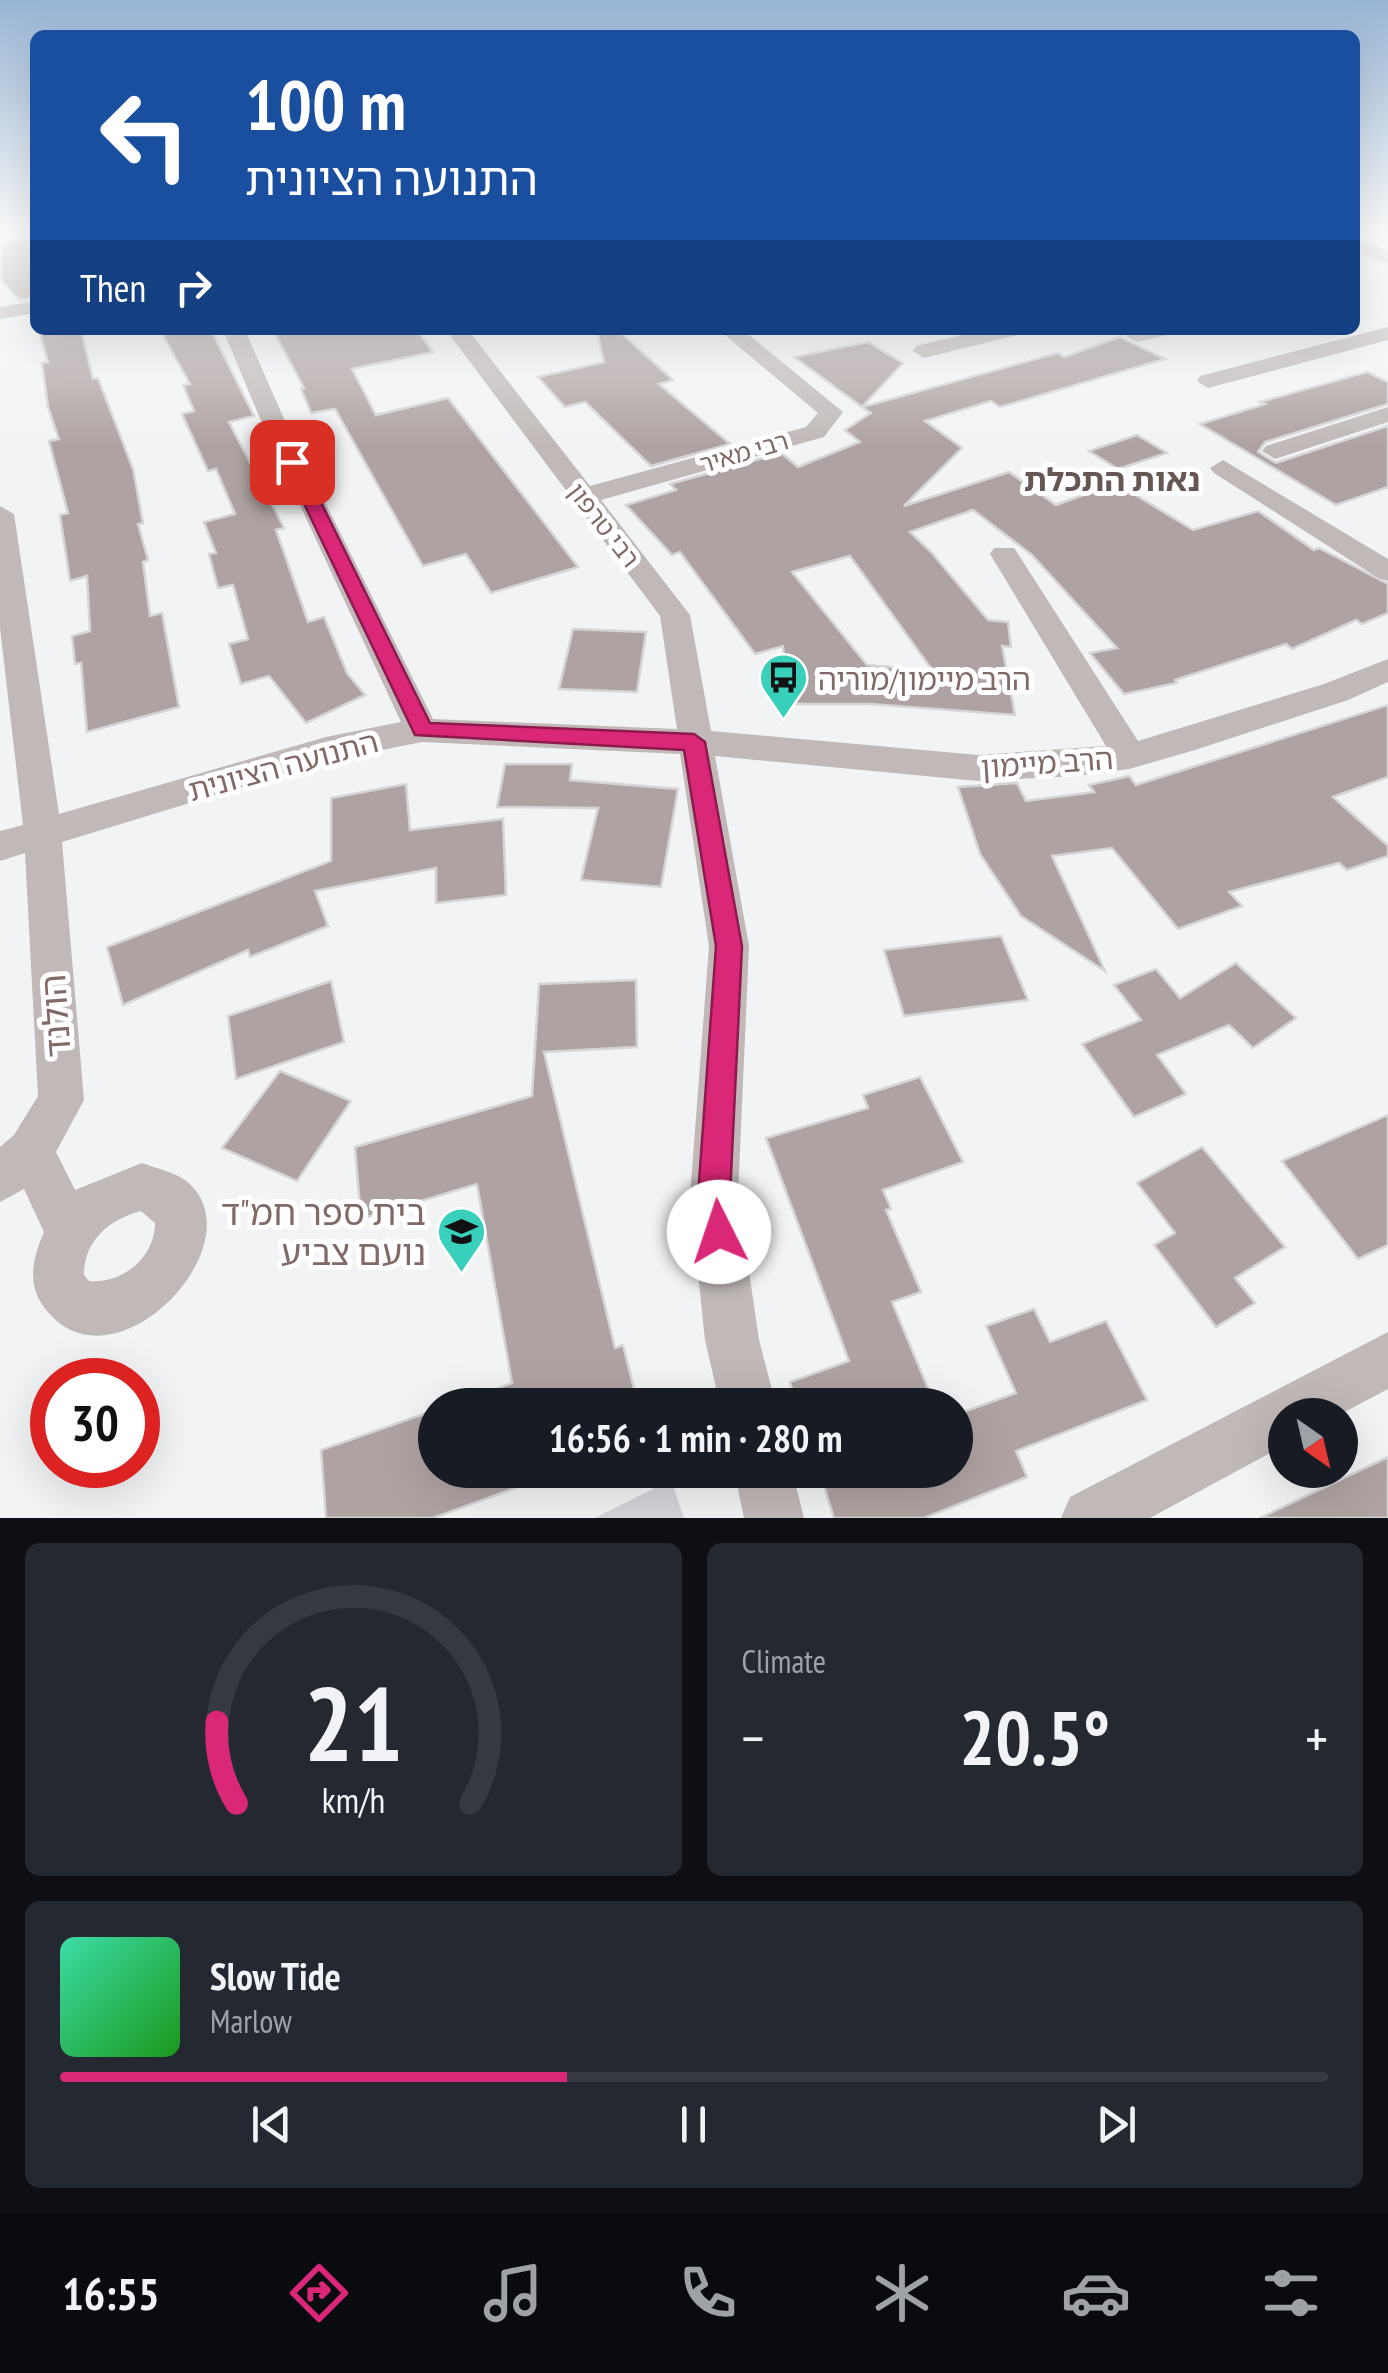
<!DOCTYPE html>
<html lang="en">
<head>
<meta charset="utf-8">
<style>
  body { margin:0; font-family:"PT Sans Narrow","Noto Sans Hebrew",sans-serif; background:#242831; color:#f1f3f6; height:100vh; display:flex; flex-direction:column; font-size:38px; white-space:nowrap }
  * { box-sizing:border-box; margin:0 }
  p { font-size:32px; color:#9ea1a6 }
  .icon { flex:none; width:55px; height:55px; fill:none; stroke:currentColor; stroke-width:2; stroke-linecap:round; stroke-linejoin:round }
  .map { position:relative; height:1518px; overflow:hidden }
  .panel { display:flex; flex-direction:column; gap:25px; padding:25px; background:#0d0f14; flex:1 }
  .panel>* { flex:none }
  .top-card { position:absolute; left:30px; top:30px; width:1330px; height:305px; border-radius:15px; box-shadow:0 10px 40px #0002; background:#1a4fa0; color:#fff; overflow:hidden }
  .needle { width:65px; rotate:146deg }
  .buttons { position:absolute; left:1268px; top:1398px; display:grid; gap:20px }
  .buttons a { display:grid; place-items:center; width:90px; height:90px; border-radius:50%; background:#171b24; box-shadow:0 10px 40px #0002; font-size:50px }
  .speed { position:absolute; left:30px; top:1358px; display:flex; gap:20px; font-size:50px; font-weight:700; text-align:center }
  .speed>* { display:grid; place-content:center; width:130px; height:130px; border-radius:50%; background:#171b24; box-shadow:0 10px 40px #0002; line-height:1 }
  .speed .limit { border:15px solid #d22; background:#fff; color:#111 }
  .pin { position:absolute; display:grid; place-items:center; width:85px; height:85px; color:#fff; margin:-42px; border-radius:20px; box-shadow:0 5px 15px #0006 }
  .me { position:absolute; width:110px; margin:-55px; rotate:356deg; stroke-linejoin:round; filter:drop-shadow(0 0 8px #0008) }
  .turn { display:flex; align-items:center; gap:35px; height:210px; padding:0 50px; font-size:45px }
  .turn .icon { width:130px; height:130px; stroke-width:2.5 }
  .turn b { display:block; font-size:70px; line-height:85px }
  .then { display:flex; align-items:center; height:95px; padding:0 50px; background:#0003; gap:20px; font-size:38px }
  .big { font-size:75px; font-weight:700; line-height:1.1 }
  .panel .widget { flex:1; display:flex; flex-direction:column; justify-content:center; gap:15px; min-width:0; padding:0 35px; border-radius:15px; background:#242831 }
  .panel .dial { align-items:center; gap:0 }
  .dial svg { height:260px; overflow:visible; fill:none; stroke:#363941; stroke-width:7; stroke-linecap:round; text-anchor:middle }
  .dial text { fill:#f1f3f6; stroke:none }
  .song { display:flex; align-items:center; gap:30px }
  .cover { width:120px; height:120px; border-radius:15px; background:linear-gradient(135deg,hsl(160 70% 55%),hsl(120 70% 35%)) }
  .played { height:10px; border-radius:5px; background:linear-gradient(90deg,#db2777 40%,#363941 40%) }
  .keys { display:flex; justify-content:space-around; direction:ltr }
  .heat { display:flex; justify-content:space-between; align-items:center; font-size:55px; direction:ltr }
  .panel .tiles { flex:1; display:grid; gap:25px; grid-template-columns:1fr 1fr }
  .widget:last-child { grid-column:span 2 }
  .trip { position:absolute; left:418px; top:1388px; width:555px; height:100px; border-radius:50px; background:#171b24; box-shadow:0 10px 40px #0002; font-weight:700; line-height:100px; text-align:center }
  .dock { display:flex; height:160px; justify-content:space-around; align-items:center; background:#090b0e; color:#9ea1a6 }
  .dock .icon { width:70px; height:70px }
  .dock .current { color:#db2777 }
  .dock b { font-size:45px; color:#f1f3f6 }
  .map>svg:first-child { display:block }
  .green { fill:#d6d4db }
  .building { fill:#afa2a2; stroke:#d5d5d6; stroke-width:2.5; fill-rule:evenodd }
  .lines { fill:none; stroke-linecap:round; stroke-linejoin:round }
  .minor { fill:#c0b9b8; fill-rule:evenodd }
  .route { fill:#db2777; stroke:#8e194d; stroke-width:2.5 }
  .labels { text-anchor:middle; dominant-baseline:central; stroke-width:10; stroke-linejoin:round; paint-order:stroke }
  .far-street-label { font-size:25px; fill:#806967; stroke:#fff }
  .poi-label { font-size:30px; fill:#806967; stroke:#fff; text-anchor:start }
  .street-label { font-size:30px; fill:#806967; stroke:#fff }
  .far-district-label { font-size:32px; font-weight:bold; fill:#665654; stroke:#fff }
  .near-street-label { font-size:35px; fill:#806967; stroke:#fff }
  .near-poi-label { font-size:35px; fill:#806967; stroke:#fff; text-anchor:end }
</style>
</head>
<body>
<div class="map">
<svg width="1388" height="1518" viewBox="0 0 1388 1518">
  <rect width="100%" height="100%" fill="#f2f3f5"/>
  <!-- green -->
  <polygon class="green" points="671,1480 684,1518 595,1518"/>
  <!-- building -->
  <g class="building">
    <polygon points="35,233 35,297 20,300 1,280 1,244"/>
    <polygon points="39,330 81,330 93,379 98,378 133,469 143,523 138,524 148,560 143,562 150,616 162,613 179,707 87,732 81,663 75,664 72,636 90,631 87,576 70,581 60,515 68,513 49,441 59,439 48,407 42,363 48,362"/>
    <polygon points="160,330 211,330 254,416 229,422 284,528 276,530 308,622 324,617 347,673 365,695 306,723 269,676 241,684 229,644 248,639 233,585 218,588 209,554 216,553 204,522 235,514 216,469 208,471 182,414 194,411 183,385 190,384"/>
    <polygon points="273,330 417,330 433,352 352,369 376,415 448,398 578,567 491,593 466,554 423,566 335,409 311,413 301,389 304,388"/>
    <polygon points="597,330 618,330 673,380 659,384 730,444 651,466 585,402 565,407 538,377 604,362"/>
    <path d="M1120,337L1165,359L1000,407L991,401L925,421L962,448L904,506L1009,472L1056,505L1116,483L1193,530L1258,511L1314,550L1319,548L1388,584V613L1362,624L1356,620L1292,649L1286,644L1175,680L1177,683L1124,694L1090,653L1117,648L1032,555L973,510L910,532L931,552L988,620L1008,622L1011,647L1002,646L1015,715L870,704H788L783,646L755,654L680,552L672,555L626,505L676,490L670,484L781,453L798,467L860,442L845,430L871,413L862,407L1058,353L1064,357ZM850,556L933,671L867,665L792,572Z"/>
    <polygon points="868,342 903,363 862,407 794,357"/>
    <polygon points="1367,372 1388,382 1388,404 1265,442 1258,452 1276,463 1388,426 1388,487 1336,505 1200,424 1265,404 1260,402"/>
    <polygon points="1137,435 1167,453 1118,469 1089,451"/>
    <polygon points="573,629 646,632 637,692 559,689"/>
    <polygon points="1388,705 1388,777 1333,797 1388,846 1388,856 1347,870 1339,863 1229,892 1242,906 1178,929 1112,848 1052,856 1105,971 1021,916 980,854 958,787 1017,783 1026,801 1094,792 1089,785 1129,776 1136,785"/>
    <polygon points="505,764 572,764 570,780 678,789 661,887 581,880 598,808 497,807"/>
    <polygon points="406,784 410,830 503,819 506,895 436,903 436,868 315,891 328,926 250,957 248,950 123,1005 107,947 331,861 331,798"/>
    <polygon points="1001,936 1028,1000 904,1016 884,950"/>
    <polygon points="1236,963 1296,1018 1253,1048 1229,1025 1157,1055 1186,1094 1134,1117 1082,1044 1141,1020 1114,985 1156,969 1180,998"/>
    <polygon points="636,980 637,1047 544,1052 615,1348 623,1345 638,1405 462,1405 462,1401 512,1383 477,1184 361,1219 355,1147 532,1096 539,984"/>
    <polygon points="331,981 344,1042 236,1079 228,1016"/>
    <polygon points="280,1071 351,1101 297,1181 222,1148"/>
    <polygon points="920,1077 963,1162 883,1190 891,1209 886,1210 921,1292 892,1302 935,1405 797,1405 790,1382 849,1361 766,1138 868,1108 863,1095"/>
    <polygon points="1388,1115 1388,1245 1358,1259 1282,1161"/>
    <polygon points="1202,1147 1285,1247 1235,1278 1255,1303 1216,1327 1154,1245 1175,1233 1137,1183"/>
    <polygon points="1034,1309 1050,1342 1106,1321 1147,1400 1016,1451 1027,1477 924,1518 834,1518 819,1470 955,1470 955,1415 1016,1393 986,1326"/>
    <polygon points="435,1410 435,1470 555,1470 556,1473 433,1518 326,1518 321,1450"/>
    <polygon points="1388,1457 1388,1518 1260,1518"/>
  </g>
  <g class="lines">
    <!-- minor -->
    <g class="minor">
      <polygon points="1355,238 1388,251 1388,264 1355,251"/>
      <polygon points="35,301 35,313 0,319 0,307"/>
      <polygon points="1388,327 1388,340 1208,388 1197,381 1200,376"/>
      <path d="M223,330H245L288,428L433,719L677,729L660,616L446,330H468L590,486L806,427L818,413L719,330H743L843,412L824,437L601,500L690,615L711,731L978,755L1106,746L990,554L994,548H1014L1018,554L1138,741L1324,684L1388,659V682L1348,700L1195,750L1129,769L1076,776L978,781L715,756L749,946L738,1196L759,1340L776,1405H720L705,1340L690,1196L709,946L680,754L422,742L327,761L62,842L84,1100L56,1152L75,1190L142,1163C155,1168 174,1172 185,1180C262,1239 116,1396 47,1311C26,1286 32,1260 44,1232L24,1189L0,1202V1147L14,1135L38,1096L25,853L0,861V831L23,825L0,628V506L14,514L59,814L326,737L401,722L264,428ZM141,1211L155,1223C155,1257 123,1284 89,1281L84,1275C84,1240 110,1219 141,1211Z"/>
      <polygon points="983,330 1020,330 1017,335 924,358 913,351 916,346"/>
      <polygon points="1170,330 1167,335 1137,342 1126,336 1135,330"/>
      <polygon points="1388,407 1388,422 1275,459 1262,451 1266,446"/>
      <polygon points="1223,460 1388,559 1388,581 1378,578 1214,473 1210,468"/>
      <polygon points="1388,1332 1388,1389 1339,1415 1285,1415 1285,1445 1150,1518 1061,1518 1070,1497"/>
      <polygon points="734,1470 792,1470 804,1518 744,1518"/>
    </g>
  </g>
  <!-- sky -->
  <linearGradient id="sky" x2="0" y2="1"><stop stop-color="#99b5d5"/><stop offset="0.52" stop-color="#f9fafa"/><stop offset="1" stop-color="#f9fafa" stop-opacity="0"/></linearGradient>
  <rect width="1388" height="445" fill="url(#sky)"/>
  <!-- route -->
  <polygon class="route" points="292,457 301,462 430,723 694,734 705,742 742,946 730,1196 735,1232 730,1243 719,1248 707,1243 698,1196 716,946 684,750 415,735 284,462"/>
  <!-- icons -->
  <defs>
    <symbol id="bus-pin" viewBox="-11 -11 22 30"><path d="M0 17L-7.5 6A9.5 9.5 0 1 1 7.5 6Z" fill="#38cfbb" stroke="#fff"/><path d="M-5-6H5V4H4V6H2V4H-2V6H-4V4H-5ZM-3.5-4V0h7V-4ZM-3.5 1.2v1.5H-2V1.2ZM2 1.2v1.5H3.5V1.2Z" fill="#111"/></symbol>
    <symbol id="school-pin" viewBox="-11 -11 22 30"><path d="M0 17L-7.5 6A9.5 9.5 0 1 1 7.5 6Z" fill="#38cfbb" stroke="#fff"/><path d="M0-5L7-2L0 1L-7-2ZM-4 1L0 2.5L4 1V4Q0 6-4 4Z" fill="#111"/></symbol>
  </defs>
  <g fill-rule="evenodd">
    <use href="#bus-pin" x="756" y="650" width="55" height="75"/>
    <use href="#school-pin" x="434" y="1204" width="55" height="75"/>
  </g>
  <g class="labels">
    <!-- far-street labels -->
    <g class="far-street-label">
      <text transform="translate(744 452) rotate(-16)">רבי מאיר</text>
      <text transform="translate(604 525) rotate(52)">רבי טרפון</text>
    </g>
    <!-- poi labels -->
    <g class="poi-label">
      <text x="818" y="678">הרב מיימון/מוריה</text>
    </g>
    <!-- street labels -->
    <g class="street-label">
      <text transform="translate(1047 762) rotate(-4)">הרב מיימון</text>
      <text transform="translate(283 765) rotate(-15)">התנועה הציונית</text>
    </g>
    <!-- far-district labels -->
    <g class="far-district-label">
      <text x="1112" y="479">נאות התכלת</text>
    </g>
    <!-- near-street labels -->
    <g class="near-street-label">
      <text transform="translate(55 1016) rotate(-94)">הולנד</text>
    </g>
    <!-- near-poi labels -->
    <g class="near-poi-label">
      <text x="426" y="1212">בית ספר חמ"ד<tspan x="426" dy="40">נועם צביע</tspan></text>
    </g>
  </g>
</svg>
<div class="buttons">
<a><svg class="needle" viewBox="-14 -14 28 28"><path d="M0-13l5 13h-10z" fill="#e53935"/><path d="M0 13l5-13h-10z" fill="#9ea1a6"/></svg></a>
</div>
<div class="speed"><div class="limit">30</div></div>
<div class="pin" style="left:292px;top:462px;background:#d93025"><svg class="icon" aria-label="arrive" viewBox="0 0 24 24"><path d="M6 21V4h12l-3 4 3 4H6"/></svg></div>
<svg class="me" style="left:719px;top:1232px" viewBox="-20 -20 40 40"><circle r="19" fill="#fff"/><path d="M0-13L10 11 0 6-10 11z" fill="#db2777"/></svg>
<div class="trip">16:56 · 1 min · 280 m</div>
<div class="top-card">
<div class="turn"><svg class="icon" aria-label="left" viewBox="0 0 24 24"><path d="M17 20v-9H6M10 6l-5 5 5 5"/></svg><div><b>100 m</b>התנועה הציונית</div></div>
<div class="then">Then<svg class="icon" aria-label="right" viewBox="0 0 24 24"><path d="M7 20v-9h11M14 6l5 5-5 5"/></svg></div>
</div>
</div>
<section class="panel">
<div class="tiles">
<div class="widget dial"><svg viewBox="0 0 100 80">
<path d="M14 69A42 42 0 1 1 86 69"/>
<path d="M14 69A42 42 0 0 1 8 44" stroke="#db2777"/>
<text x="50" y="56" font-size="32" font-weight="700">21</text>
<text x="50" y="72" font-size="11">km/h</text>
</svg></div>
<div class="widget"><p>Climate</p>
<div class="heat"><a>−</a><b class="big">20.5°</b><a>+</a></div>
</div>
<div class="widget">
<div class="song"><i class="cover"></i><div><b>Slow Tide</b><p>Marlow</p></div></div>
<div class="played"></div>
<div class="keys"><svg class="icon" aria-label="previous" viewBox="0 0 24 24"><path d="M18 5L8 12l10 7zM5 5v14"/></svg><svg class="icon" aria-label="pause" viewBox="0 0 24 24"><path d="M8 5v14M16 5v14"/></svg><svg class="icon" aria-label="next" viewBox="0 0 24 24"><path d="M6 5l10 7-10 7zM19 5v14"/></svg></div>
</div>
</div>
</section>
<nav class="dock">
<b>16:55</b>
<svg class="icon current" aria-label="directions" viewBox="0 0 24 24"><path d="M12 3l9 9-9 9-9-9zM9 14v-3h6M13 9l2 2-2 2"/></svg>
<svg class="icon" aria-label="music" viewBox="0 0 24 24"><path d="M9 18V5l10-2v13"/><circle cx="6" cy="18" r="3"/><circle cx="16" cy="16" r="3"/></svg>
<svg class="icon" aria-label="phone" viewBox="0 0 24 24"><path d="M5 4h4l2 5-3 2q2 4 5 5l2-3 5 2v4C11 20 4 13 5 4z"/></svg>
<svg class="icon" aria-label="climate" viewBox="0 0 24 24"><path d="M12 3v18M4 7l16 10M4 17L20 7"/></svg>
<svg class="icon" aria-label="car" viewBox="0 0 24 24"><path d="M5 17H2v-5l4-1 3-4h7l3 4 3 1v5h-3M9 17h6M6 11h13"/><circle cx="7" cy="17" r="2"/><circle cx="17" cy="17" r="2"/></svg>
<svg class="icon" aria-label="filters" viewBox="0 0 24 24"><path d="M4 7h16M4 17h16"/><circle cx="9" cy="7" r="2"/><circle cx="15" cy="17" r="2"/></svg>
</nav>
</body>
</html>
